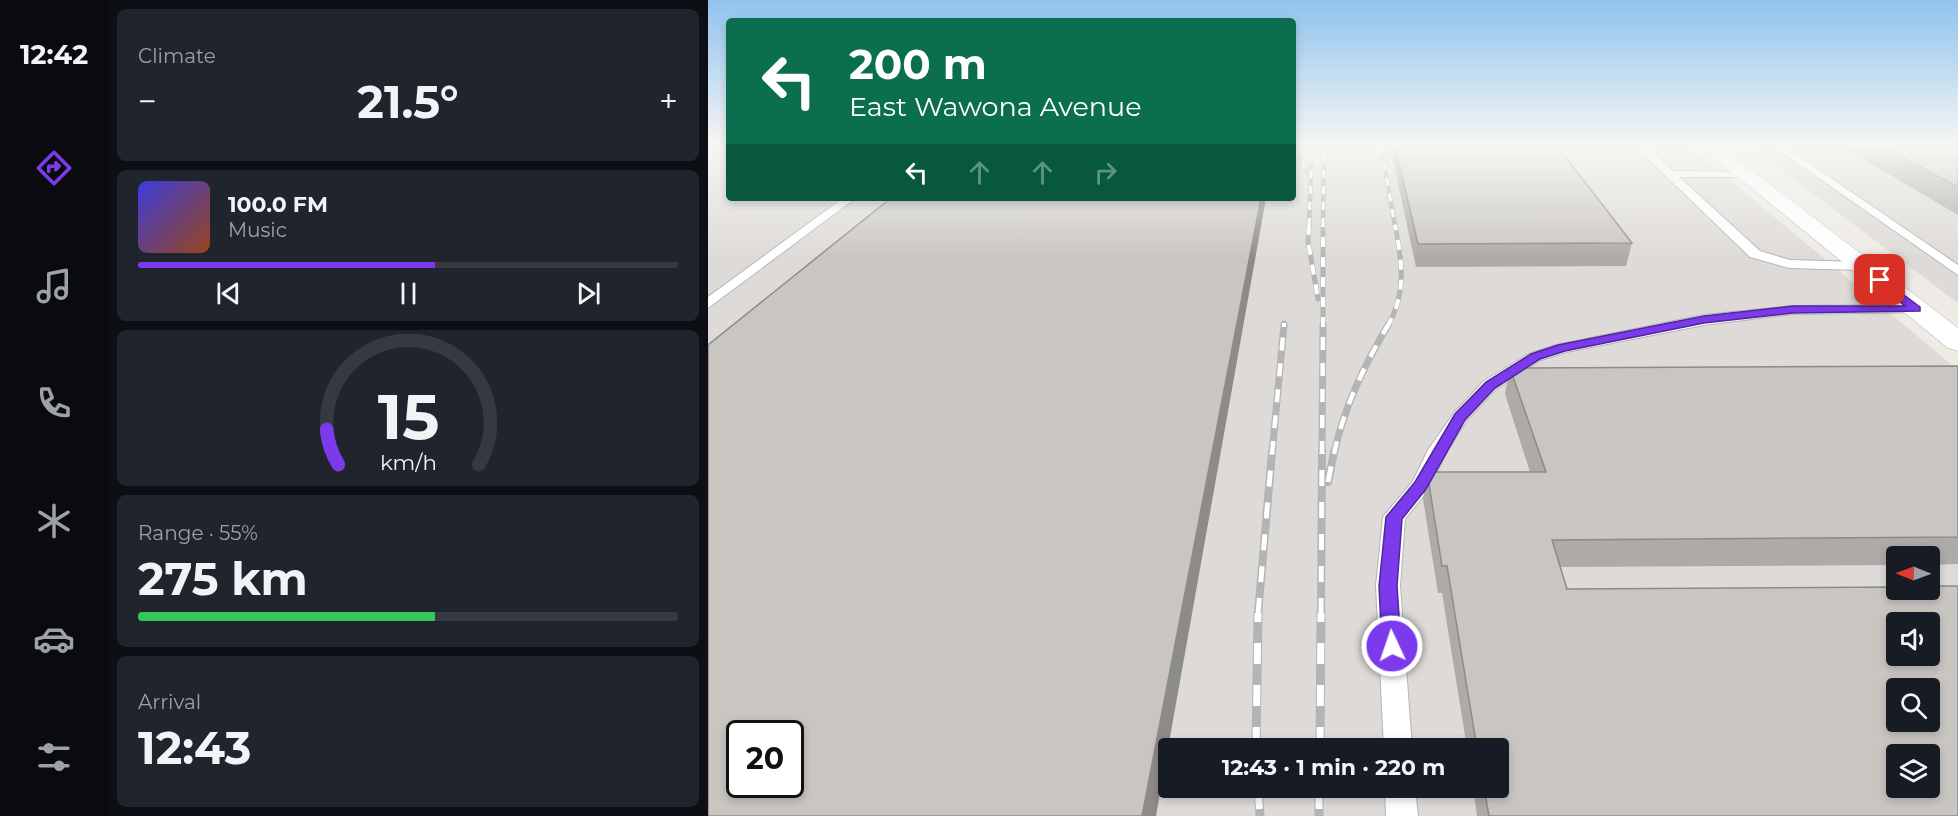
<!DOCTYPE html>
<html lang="en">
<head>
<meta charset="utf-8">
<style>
  body { margin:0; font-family:Montserrat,sans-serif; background:#20242c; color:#f1f3f6; height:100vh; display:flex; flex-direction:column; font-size:22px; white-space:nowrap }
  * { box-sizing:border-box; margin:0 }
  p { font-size:20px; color:#9ea1a6 }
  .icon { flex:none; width:33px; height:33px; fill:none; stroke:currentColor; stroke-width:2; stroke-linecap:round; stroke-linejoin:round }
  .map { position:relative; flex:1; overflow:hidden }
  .sheet { display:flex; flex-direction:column; gap:9px; padding:9px; background:#0d0f14; width:600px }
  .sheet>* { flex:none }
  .top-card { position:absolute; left:18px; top:18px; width:570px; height:183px; border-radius:6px; box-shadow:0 3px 9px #0003; background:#0b6e4f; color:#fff; overflow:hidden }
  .needle { width:39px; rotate:271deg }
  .controls { position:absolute; left:1178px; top:546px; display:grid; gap:12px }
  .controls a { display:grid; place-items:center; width:54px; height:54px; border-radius:6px; background:#171b24; box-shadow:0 3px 9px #0003; font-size:30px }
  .speed { position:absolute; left:18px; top:720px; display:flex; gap:12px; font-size:30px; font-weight:700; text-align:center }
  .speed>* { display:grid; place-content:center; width:78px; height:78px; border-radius:50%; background:#171b24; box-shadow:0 3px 9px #0003; line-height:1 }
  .speed .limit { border:3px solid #111; border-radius:9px; background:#fff; color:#111 }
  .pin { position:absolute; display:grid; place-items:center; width:51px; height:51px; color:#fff; margin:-26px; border-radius:12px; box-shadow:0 3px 9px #0006 }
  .me { position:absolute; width:66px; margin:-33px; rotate:357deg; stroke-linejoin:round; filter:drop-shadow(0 0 4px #0008) }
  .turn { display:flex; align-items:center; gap:21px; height:126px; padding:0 24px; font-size:27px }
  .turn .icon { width:78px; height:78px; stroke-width:2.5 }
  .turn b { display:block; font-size:42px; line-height:51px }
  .lanes { display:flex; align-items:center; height:57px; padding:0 24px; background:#0003; justify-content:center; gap:30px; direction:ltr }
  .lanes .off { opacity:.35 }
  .big { font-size:45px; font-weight:700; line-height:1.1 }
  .sheet .widget { flex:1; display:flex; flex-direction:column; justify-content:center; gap:9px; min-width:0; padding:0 21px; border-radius:9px; background:#20242c }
  .sheet .dial { align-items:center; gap:0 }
  .dial svg { height:156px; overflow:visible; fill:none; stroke:#363941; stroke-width:7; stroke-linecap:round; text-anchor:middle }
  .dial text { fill:#f1f3f6; stroke:none }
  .song { display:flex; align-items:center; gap:18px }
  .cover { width:72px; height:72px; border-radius:9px; background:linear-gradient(135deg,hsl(240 70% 55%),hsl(20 70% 35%)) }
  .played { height:6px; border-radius:3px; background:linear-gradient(90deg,#7c3aed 55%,#363941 55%) }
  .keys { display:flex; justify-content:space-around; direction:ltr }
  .heat { display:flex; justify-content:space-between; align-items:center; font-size:33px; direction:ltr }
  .charge { height:9px; border-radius:4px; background:linear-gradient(90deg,#34c759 55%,#363941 0) }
  .trip { position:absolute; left:450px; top:738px; width:351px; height:60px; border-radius:6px; background:#171b24; box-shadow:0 3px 9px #0003; font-weight:700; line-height:60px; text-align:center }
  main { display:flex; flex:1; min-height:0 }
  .tab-bar { display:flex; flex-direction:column; width:108px; justify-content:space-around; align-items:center; background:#090b0e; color:#9ea1a6 }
  .tab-bar .icon { width:42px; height:42px }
  .tab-bar .active { color:#7c3aed }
  .tab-bar b { font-size:27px; color:#f1f3f6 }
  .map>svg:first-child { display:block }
  .industrial { fill:#dddad7; fill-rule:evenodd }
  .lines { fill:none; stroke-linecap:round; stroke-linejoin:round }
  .service-casing { stroke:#b2b5b8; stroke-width:2 }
  .minor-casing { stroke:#b2b5b8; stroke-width:1 }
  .service { fill:#fff; fill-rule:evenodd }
  .minor { fill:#fff; fill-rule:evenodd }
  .rail-far4-casing { stroke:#b3b4b4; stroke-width:4.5 }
  .rail-far3-casing { stroke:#b3b4b4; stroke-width:5 }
  .rail-far2-casing { stroke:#b3b4b4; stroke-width:7 }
  .rail-far1-casing { stroke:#b3b4b4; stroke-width:8 }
  .rail-casing { stroke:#b3b4b4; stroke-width:9 }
  .rail-far4 { stroke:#fff; stroke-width:3; stroke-dasharray:8; stroke-linecap:butt }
  .rail-far3 { stroke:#fff; stroke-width:4; stroke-dasharray:10; stroke-linecap:butt }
  .rail-far2 { stroke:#fff; stroke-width:4.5; stroke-dasharray:13; stroke-linecap:butt }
  .rail-far1 { stroke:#fff; stroke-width:5; stroke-dasharray:16; stroke-linecap:butt }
  .rail { stroke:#fff; stroke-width:7; stroke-dasharray:21; stroke-linecap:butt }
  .wall { fill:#adaaa7 }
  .shaded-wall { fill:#8d8b88 }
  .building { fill:#c9c6c2; stroke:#8d8b88; stroke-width:1.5; fill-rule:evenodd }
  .route { fill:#7c3aed; stroke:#51269a; stroke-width:1.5 }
</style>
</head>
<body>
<main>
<nav class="tab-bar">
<b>12:42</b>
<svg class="icon active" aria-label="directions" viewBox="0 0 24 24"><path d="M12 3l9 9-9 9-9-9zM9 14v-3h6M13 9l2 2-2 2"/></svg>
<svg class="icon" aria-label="music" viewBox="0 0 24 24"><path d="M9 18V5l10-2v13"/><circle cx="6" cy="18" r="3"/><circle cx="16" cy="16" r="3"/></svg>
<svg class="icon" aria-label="phone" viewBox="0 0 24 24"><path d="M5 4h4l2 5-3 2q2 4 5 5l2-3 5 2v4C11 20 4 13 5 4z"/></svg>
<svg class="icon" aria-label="climate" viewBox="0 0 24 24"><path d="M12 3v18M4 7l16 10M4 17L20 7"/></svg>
<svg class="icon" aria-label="car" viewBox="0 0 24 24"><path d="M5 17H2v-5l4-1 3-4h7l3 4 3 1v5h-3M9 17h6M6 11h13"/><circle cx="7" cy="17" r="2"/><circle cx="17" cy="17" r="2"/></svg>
<svg class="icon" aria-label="filters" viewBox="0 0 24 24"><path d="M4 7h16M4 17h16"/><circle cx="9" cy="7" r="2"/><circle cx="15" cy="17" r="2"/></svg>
</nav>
<section class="sheet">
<div class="widget"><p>Climate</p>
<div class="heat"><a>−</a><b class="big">21.5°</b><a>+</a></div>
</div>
<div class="widget">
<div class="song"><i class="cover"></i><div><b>100.0 FM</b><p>Music</p></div></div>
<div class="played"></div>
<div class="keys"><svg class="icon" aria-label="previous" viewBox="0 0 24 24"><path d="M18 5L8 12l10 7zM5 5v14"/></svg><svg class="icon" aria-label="pause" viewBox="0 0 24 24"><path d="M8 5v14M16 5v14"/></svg><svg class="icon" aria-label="next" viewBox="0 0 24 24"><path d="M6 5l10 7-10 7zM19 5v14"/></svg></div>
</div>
<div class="widget dial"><svg viewBox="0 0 100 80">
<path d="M14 69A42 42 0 1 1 86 69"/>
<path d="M14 69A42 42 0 0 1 8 51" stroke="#7c3aed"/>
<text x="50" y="56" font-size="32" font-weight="700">15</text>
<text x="50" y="72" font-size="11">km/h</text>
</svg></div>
<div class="widget"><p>Range · 55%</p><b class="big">275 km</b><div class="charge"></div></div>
<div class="widget"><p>Arrival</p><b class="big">12:43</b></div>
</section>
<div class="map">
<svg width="1250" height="816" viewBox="0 0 1250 816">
  <rect width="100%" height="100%" fill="#eeebe5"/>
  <!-- industrial -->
  <g class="industrial">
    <path d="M0,146H21V198H585V146H981L1250,370V816H0ZM1188,556H1221V590H1188ZM1188,622H1221V656H1188ZM1188,688H1221V722H1188ZM32,734H82V784H32ZM460,748H790V788H460ZM1188,754H1221V788H1188Z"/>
    <polygon points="1043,146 1250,146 1250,303 1067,165"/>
  </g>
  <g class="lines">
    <defs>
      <g id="service">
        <polygon points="927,146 938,146 965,171 1040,172 1040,176 1036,177 971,177 1052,251 1082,260 1153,262 1160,266 1153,270 1081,268 1042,257"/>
        <polygon points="1065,146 1076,146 1250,265 1250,275"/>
        <polygon points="135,198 148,198 0,308 0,297"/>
        <polygon points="1208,305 1215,309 1213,312 1085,314 996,325 858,352 833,360 788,389 758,421 739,451 720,490 697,519 692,586 704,748 676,748 668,586 675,517 705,481 720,450 746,413 776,381 821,354 848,345 996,315 1085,306"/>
        <polygon points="677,788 707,788 710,816 678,816"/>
      </g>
      <polygon id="minor" points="992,146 1012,146 1250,328 1250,351 1240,348"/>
    </defs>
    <!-- service casing -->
    <use href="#service" class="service-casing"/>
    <!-- minor casing -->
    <use href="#minor" class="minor-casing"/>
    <!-- service -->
    <use href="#service" class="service"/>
    <!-- minor -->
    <use href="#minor" class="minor"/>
    <defs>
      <g id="rail-far4">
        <polyline points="588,146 600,175"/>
        <polyline points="673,146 687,226"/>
        <polyline points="601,226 604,146"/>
        <polyline points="615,226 616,146"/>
      </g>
      <g id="rail-far3">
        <polyline points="601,225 600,241 610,299"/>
        <polyline points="576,327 576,323"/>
        <polyline points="615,327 615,225"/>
        <path d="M679,327C699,294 694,261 687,225"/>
      </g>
      <g id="rail-far2">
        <polyline points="564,454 576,325"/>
        <polyline points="614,454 615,325"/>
        <path d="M626,454C636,407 656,366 680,325"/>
      </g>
      <g id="rail-far1">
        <polyline points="620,482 626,452"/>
        <polyline points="550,614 564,452"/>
        <polyline points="613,614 614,452"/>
      </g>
      <g id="rail">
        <polyline points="548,748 550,613"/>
        <polyline points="612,748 613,613"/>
        <polyline points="550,788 552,816"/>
        <polyline points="611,788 611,816"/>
      </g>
    </defs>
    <!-- rail-far4 casing -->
    <use href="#rail-far4" class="rail-far4-casing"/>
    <!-- rail-far3 casing -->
    <use href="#rail-far3" class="rail-far3-casing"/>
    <!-- rail-far2 casing -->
    <use href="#rail-far2" class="rail-far2-casing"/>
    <!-- rail-far1 casing -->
    <use href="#rail-far1" class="rail-far1-casing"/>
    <!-- rail casing -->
    <use href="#rail" class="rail-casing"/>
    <!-- rail-far4 -->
    <use href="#rail-far4" class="rail-far4"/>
    <!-- rail-far3 -->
    <use href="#rail-far3" class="rail-far3"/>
    <!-- rail-far2 -->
    <use href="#rail-far2" class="rail-far2"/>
    <!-- rail-far1 -->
    <use href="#rail-far1" class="rail-far1"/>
    <!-- rail -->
    <use href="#rail" class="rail"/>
  </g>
  <!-- wall -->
  <g class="wall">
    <polygon points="682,146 849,146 924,243 918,266 708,267"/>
    <polygon points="1133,146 1250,146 1250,215"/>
    <polygon points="1250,366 1250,564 1221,565 1221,556 1188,556 1188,565 852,567 859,589 1250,816 769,816 765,788 790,788 790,748 759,748 734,593 730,593 715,499 719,472 822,472 797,394 802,368"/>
  </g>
  <!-- shaded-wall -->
  <polygon class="shaded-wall" points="553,198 558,198 448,816 434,816"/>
  <!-- building -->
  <g class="building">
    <polygon points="687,146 849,146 924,243 710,244"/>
    <polygon points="1174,146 1250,146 1250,187"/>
    <path d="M183,198H553L434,816H0V345ZM32,734H82V784H32Z"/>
    <path d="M1250,366V537L844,540L859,589L1188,587V590H1221V586H1250V816H781L776,788H790V748H769L739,566H734L719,472H838L802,368ZM1188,622H1221V656H1188ZM1188,688H1221V722H1188ZM1188,754H1221V788H1188Z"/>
  </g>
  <!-- sky -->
  <linearGradient id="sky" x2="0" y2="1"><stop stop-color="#8fc3ee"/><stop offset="0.56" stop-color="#f7f6f3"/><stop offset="1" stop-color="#f7f6f3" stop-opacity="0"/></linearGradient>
  <rect width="1250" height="260" fill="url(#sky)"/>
  <!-- route -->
  <polygon class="route" points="1172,277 1212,307 1212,311 1085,313 996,323 857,351 832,359 787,388 757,420 718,489 694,519 689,586 693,646 691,652 684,655 677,652 674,646 671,586 678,517 707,482 747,414 778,382 823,354 850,345 996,316 1085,306 1197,306 1168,282 1168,278"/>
</svg>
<div class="controls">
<a><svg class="needle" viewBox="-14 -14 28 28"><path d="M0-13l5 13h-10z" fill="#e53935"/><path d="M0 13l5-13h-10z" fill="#9ea1a6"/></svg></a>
<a><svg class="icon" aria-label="sound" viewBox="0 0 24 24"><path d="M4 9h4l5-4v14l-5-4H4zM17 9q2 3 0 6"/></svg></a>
<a><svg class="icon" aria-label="search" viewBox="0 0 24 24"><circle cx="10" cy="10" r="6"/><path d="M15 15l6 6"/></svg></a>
<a><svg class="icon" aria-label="layers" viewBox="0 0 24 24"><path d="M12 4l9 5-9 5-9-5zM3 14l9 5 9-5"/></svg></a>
</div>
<div class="speed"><div class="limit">20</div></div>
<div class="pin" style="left:1172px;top:280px;background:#d93025"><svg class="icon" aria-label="arrive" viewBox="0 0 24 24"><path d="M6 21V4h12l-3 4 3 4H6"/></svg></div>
<svg class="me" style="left:684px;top:646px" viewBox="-20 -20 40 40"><circle r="17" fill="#7c3aed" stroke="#fff" stroke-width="3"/><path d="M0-11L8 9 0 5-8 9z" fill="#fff"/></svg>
<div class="trip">12:43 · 1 min · 220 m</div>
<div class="top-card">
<div class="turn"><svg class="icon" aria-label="left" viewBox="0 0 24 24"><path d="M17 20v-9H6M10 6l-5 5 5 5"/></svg><div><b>200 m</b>East Wawona Avenue</div></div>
<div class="lanes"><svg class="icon" aria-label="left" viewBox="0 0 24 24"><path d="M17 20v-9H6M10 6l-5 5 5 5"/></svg><svg class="icon off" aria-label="ahead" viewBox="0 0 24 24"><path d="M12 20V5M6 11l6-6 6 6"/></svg><svg class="icon off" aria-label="ahead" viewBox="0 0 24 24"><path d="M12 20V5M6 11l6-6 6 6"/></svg><svg class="icon off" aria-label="right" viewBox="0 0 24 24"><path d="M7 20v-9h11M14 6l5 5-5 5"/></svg></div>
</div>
</div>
</main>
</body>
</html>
